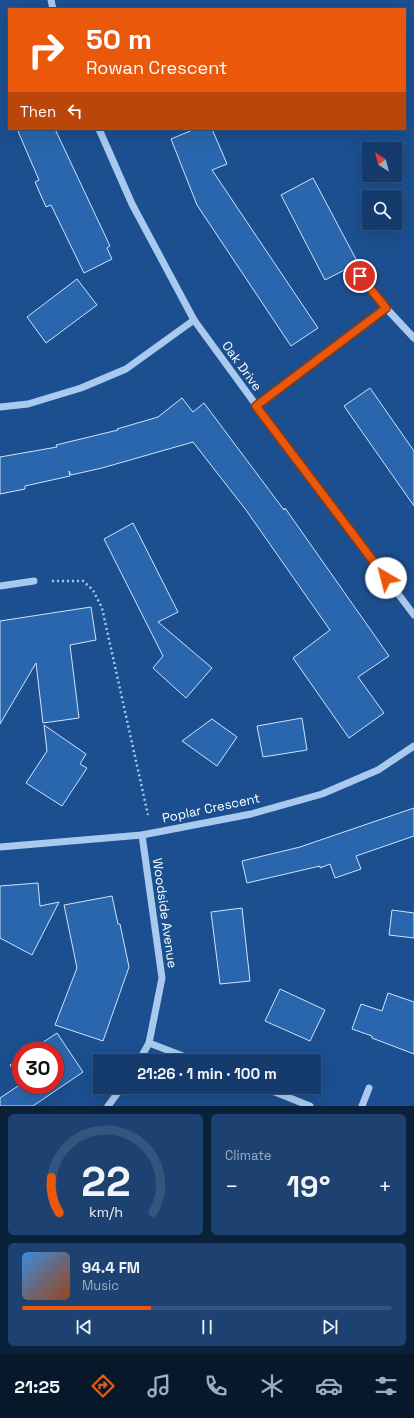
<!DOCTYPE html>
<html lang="en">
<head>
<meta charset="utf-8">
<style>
  body { margin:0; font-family:"Space Grotesk",sans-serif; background:#1d4271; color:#f1f3f6; height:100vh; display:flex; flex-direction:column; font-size:15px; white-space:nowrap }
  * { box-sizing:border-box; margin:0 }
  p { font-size:13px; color:#9dadc1 }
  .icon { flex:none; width:22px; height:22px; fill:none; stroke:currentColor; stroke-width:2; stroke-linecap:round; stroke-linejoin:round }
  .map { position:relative; height:1106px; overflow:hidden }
  .sheet { display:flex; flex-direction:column; gap:8px; padding:8px; background:#0b203b; flex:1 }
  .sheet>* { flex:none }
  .hud { position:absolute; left:8px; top:8px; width:398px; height:122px; border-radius:0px; box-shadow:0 4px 16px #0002,0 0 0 1px #33557e; background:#ea580c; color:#fff; overflow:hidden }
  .needle { width:26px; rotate:324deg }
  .controls { position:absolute; left:362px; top:142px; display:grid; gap:8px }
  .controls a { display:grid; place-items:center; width:40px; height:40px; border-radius:0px; background:#143b6b; box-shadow:0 4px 16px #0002,0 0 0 1px #33557e; font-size:20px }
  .speed { position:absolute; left:12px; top:1042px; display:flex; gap:8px; font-size:20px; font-weight:700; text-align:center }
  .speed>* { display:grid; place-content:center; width:52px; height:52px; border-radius:50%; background:#143b6b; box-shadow:0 4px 16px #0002,0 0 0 1px #33557e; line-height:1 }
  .speed .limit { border:6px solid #d22; background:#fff; color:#111 }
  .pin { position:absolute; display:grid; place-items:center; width:34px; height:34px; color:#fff; margin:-17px; border:2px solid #fff; border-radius:50%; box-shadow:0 1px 4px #0007 }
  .me { position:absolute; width:44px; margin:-22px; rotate:323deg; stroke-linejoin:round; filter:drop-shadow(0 0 3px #0008) }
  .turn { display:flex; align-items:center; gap:14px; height:84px; padding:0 12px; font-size:18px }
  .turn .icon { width:52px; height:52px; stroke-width:2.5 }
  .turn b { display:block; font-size:28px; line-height:34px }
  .then { display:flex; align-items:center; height:38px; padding:0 12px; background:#0003; gap:8px; font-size:15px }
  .big { font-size:30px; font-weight:700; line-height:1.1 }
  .sheet .tile { flex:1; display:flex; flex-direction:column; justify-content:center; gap:6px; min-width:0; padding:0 14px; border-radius:6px; background:#1d4271 }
  .sheet .dial { align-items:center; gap:0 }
  .dial svg { height:104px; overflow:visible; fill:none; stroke:#33557e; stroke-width:7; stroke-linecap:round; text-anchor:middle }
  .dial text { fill:#f1f3f6; stroke:none }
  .song { display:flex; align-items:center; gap:12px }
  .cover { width:48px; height:48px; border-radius:6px; background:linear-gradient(135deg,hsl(210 70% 55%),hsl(20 70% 35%)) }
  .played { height:4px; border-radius:2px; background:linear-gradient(90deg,#ea580c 35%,#33557e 35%) }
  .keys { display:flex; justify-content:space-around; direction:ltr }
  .heat { display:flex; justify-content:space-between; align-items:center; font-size:22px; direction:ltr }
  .sheet .tiles { flex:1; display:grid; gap:8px; grid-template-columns:1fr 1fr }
  .tile:last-child { grid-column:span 2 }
  .trip { position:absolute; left:93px; top:1054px; width:228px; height:40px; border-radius:0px; background:#143b6b; box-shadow:0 4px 16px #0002,0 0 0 1px #33557e; font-weight:700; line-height:40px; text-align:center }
  .tab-bar { display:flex; height:64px; justify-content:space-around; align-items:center; background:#08182b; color:#9dadc1 }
  .tab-bar .icon { width:28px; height:28px }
  .tab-bar .on { color:#ea580c }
  .tab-bar b { font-size:18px; color:#f1f3f6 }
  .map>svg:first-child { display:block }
  .building { fill:#2a66ad; stroke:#cfe3fa }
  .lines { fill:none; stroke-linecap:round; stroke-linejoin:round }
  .path { stroke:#a9c9ee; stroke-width:2.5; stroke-dasharray:2 3; stroke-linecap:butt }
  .minor { stroke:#a9c9ee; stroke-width:7 }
  .route-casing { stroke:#983908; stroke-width:10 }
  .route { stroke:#ea580c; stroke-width:7 }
  .labels { text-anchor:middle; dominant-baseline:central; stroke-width:4; stroke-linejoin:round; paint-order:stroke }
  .street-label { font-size:13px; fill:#fff; stroke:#1b4f8f }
</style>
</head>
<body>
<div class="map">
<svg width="414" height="1106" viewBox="0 0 414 1106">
  <rect width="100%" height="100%" fill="#1b4f8f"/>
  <!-- building -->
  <g class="building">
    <polygon points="17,129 55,129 110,246 107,248 112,259 84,273 51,205 46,207 35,182 39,180"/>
    <polygon points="195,129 212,129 227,164 212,170 318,328 291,346 197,205 171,139"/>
    <polygon points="313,178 358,263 325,280 281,195"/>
    <polygon points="77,279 97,305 46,343 27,317"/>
    <polygon points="370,388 414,451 414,506 344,406"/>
    <polygon points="182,398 193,412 204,403 284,510 285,508 389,656 358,677 384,713 349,738 293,658 330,630 246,510 193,442 102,468 71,475 69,471 70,476 25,486 25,489 0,494 0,457 57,447 56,445 118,430 117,429 158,417"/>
    <polygon points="133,523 178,612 158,622 212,668 186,698 153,668 163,656 104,539"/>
    <polygon points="91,607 96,640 70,645 79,718 43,723 36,663 0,724 0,621"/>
    <polygon points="302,718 307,750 263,757 257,726"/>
    <polygon points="212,719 237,737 217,766 182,741"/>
    <polygon points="44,725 86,754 80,764 87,768 62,806 26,783 47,751"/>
    <polygon points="414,808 414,836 356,856 361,869 335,878 330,864 320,868 320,866 247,883 242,861 300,847"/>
    <polygon points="38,883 40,906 59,902 32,955 0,938 0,886"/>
    <polygon points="112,896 118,924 120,924 129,967 103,1041 55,1025 77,968 64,905"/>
    <polygon points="242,908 250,981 220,984 211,912"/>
    <polygon points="392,910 414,913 414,938 389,935"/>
    <polygon points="280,989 325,1010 310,1041 265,1021"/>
    <polygon points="388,993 414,1002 414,1054 372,1038 372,1036 352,1029 361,1004 382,1011"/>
    <polygon points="57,1033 83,1072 33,1106 0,1106 0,1098 21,1084 55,1085 55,1051 30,1051"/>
    <polygon points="21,1057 21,1081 10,1065"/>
  </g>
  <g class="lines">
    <!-- path -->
    <polyline class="path" points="52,581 83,581 93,590 102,608 148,815"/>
    <!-- minor -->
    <g class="minor">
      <polyline points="51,0 53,9"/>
      <polyline points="99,129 132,204 194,320 256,405 414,615"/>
      <polyline points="361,276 386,308 414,338"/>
      <polyline points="256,405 386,308"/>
      <polyline points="0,407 28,404 81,388 126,369 194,320"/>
      <polyline points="0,586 34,581"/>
      <polyline points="0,847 142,835 251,814 322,794 378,770 414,746"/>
      <polyline points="149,1043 196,1061"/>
      <polyline points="139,1061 149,1043 162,978 142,835"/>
      <polyline points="262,1087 310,1106"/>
      <polyline points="108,1106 122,1087"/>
      <polyline points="362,1106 369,1088"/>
    </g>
  </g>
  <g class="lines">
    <defs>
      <polyline id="route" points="360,276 386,308 256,406 386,578"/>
    </defs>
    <!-- route casing -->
    <use href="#route" class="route-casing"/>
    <!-- route -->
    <use href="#route" class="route"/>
  </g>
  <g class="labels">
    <!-- street labels -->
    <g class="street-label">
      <text transform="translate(242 366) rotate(54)">Oak Drive</text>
      <text transform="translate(211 808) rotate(-12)">Poplar Crescent</text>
      <text transform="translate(165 913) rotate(82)">Woodside Avenue</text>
    </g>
  </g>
</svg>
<div class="controls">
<a><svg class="needle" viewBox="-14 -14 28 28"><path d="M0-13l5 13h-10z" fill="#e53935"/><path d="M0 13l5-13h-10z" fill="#9dadc1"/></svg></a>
<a><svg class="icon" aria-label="search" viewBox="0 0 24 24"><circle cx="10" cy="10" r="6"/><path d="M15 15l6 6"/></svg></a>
</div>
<div class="speed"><div class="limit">30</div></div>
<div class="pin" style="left:360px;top:276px;background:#d93025"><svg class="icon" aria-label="arrive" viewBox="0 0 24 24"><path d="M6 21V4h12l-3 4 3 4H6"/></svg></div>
<svg class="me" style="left:386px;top:578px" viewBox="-20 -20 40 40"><circle r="19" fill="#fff"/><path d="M0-13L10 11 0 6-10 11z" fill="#ea580c"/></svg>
<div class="trip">21:26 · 1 min · 100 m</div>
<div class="hud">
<div class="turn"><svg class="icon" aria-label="right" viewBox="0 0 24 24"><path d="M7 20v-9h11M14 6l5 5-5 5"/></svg><div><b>50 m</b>Rowan Crescent</div></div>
<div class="then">Then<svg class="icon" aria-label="left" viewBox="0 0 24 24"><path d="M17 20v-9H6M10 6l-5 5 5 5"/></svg></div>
</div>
</div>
<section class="sheet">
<div class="tiles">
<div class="tile dial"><svg viewBox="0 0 100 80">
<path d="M14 69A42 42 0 1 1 86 69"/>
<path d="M14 69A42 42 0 0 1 8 42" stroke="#ea580c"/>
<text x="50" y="56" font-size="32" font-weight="700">22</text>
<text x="50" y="72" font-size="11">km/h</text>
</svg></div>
<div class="tile"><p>Climate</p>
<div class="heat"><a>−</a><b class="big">19°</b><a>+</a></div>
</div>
<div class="tile">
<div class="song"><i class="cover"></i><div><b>94.4 FM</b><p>Music</p></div></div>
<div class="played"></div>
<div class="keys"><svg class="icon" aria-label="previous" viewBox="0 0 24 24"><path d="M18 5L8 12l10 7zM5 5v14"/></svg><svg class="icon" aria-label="pause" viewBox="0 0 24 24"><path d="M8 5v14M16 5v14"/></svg><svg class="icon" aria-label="next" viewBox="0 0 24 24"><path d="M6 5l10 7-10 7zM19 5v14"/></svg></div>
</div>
</div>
</section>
<nav class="tab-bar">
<b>21:25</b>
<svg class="icon on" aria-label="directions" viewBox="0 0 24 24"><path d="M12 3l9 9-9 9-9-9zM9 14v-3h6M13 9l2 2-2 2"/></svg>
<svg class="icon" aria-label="music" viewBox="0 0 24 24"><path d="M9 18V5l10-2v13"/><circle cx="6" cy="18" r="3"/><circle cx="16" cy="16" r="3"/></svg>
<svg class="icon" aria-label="phone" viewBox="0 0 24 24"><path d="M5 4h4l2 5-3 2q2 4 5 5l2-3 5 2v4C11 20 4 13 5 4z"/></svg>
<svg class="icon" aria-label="climate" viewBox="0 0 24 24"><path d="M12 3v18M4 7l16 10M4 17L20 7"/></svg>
<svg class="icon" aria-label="car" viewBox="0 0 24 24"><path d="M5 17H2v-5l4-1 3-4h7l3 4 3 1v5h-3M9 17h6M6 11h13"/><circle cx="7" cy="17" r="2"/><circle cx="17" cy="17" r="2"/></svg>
<svg class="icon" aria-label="filters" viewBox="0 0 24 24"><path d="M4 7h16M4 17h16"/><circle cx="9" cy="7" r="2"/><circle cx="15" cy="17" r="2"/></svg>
</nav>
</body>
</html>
